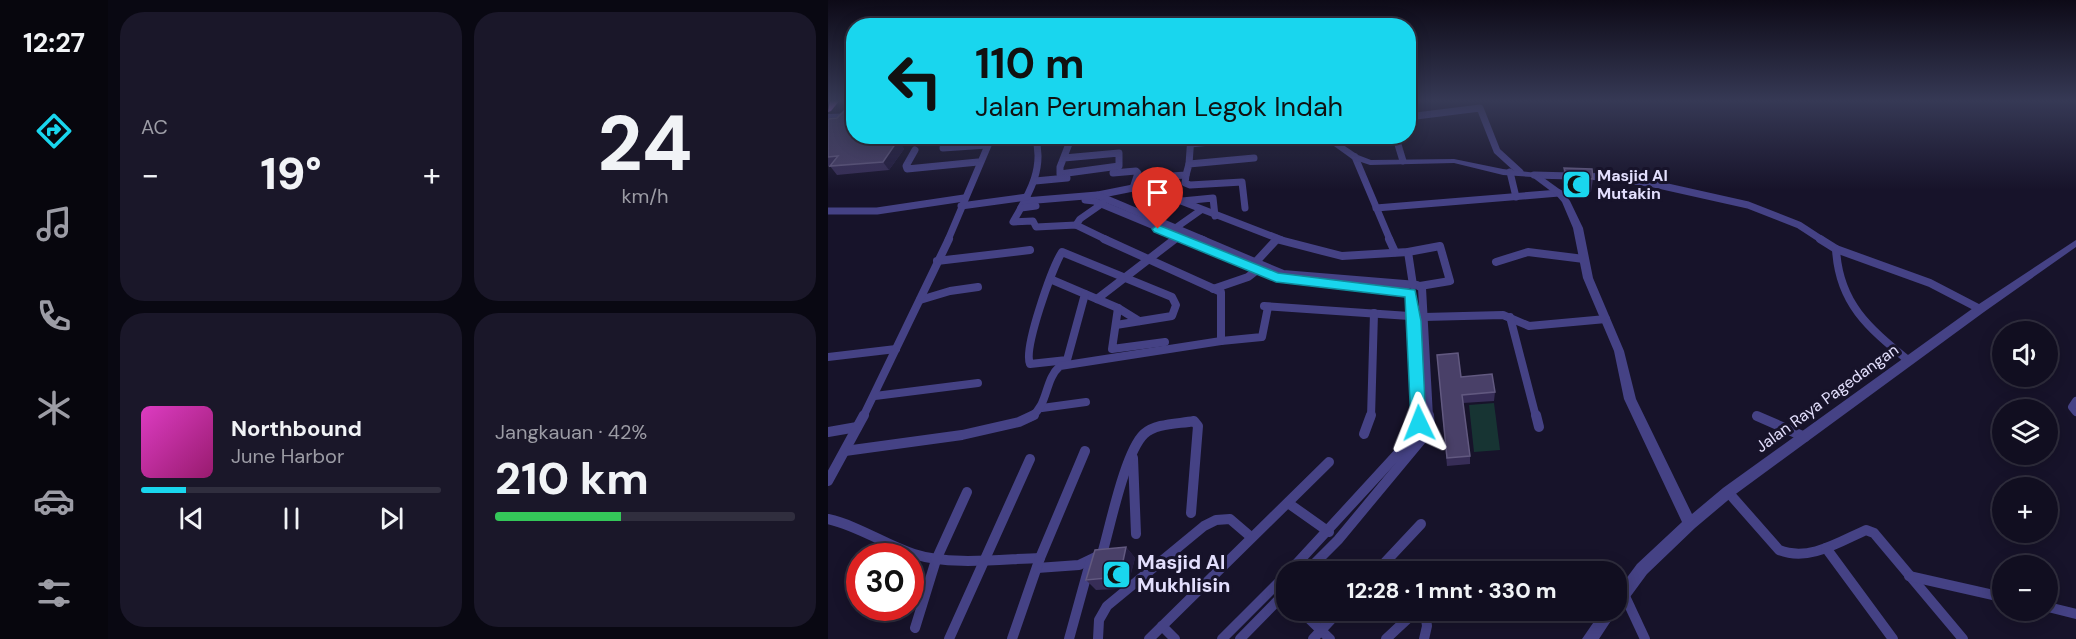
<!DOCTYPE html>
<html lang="id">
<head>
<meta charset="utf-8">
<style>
  body { margin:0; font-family:"DM Sans",sans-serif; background:#1a1729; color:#f1f3f6; height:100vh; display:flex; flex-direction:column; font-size:22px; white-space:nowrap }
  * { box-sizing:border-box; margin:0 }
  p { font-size:20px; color:#9c9ca5 }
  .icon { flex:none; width:33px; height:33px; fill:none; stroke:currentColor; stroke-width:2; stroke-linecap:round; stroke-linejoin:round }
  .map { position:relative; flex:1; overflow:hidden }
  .drawer { display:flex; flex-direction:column; gap:12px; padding:12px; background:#090812; width:720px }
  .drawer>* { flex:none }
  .hud { position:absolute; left:18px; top:18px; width:570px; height:126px; border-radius:24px; box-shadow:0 3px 15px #0003,0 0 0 2px #302e3e; background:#19d6ee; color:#111; overflow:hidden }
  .fabs { position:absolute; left:1164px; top:321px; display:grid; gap:12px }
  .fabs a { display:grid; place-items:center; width:66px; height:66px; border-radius:50%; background:#110e20; box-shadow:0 3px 15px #0003,0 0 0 2px #302e3e; font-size:30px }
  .speed { position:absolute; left:18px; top:543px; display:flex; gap:12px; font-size:30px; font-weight:700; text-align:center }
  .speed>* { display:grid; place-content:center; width:78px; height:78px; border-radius:50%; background:#110e20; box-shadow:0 3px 15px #0003,0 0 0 2px #302e3e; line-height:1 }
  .speed .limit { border:9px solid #d22; background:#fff; color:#111 }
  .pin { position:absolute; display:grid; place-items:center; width:51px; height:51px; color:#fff; margin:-62px -26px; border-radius:50% 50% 50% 0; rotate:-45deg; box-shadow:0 0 6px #0007 }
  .pin .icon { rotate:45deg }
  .me { position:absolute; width:66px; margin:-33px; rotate:358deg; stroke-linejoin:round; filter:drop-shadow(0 0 4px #0008) }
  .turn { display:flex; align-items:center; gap:21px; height:126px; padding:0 30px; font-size:27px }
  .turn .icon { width:78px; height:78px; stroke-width:2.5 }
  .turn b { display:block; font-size:42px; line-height:51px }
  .big { font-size:45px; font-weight:800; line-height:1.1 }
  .drawer .tile { flex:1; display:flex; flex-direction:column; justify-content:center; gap:9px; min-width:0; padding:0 21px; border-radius:24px; background:#1a1729 }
  .drawer .dial { align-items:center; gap:0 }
  .dial b { font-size:78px; line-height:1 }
  .song { display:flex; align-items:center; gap:18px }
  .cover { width:72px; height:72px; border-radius:9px; background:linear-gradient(135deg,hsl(310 70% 55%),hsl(320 70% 35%)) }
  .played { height:6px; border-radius:3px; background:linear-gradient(90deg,#19d6ee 15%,#302e3e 15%) }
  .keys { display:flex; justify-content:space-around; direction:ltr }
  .heat { display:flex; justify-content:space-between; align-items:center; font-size:33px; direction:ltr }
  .charge { height:9px; border-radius:4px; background:linear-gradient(90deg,#34c759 42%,#302e3e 0) }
  .drawer .tiles { flex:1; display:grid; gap:12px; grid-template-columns:repeat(2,1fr) }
  .trip { position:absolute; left:448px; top:561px; width:351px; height:60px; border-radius:24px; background:#110e20; box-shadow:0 3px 15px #0003,0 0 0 2px #302e3e; font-weight:800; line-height:60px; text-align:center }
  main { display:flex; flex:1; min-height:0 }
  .menu { display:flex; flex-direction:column; width:108px; justify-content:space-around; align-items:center; background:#07060d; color:#9c9ca5 }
  .menu .icon { width:42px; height:42px }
  .menu .on { color:#19d6ee }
  .menu b { font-size:27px; color:#f1f3f6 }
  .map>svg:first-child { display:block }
  .green { fill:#173433 }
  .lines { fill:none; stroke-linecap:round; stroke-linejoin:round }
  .minor-far2 { stroke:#454285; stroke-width:7 }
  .minor-far1 { stroke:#454285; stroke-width:8 }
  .minor { stroke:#454285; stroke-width:10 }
  .tertiary { fill:#454285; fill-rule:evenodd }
  .primary { fill:#c46ef5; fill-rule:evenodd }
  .wall { fill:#372d57 }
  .shaded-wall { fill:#221b3d }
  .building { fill:#494068; stroke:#625980; stroke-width:1.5 }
  .route { fill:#19d6ee; stroke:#108b9b; stroke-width:1.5 }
  .labels { text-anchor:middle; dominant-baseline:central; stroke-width:6; stroke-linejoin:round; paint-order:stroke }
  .poi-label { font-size:16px; font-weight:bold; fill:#e3dffd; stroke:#17132a; text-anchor:start }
  .street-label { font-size:16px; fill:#e3dffd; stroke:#17132a }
  .near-poi-label { font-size:20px; font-weight:bold; fill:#e3dffd; stroke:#17132a; text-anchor:start }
</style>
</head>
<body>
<main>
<nav class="menu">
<b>12:27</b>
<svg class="icon on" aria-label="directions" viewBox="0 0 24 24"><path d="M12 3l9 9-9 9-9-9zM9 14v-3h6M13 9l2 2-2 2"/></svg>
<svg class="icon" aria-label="music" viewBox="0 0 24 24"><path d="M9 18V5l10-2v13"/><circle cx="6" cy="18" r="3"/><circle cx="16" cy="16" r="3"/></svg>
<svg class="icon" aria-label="phone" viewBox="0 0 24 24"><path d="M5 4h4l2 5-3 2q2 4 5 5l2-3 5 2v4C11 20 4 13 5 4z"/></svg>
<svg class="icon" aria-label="climate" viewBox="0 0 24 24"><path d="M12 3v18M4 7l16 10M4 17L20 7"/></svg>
<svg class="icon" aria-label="car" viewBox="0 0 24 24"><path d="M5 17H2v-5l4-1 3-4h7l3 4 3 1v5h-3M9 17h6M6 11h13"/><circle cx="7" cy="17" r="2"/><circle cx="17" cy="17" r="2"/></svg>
<svg class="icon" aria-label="filters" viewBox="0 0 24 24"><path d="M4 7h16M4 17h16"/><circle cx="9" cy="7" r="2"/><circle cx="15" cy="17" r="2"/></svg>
</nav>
<section class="drawer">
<div class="tiles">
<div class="tile"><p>AC</p>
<div class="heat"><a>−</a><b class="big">19°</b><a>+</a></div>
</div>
<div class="tile dial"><b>24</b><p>km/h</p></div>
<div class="tile">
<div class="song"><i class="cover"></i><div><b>Northbound</b><p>June Harbor</p></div></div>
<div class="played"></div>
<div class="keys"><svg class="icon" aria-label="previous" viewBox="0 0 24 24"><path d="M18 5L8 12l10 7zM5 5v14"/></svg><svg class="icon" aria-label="pause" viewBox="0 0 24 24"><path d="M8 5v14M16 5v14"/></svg><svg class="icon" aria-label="next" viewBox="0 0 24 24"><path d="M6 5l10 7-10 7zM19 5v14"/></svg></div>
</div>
<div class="tile"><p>Jangkauan · 42%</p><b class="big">210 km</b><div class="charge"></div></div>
</div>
</section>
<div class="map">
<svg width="1248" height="639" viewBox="0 0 1248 639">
  <rect width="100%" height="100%" fill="#17132a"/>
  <!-- green -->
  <polygon class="green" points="666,403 672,450 646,452 641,405"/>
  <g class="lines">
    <!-- minor-far2 -->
    <g class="minor-far2">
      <polyline points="580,117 652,108 669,151 692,172"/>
      <path d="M207,136C217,168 201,194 185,222L205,221L208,227L248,225L279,240"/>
      <polyline points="568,138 575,161"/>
      <polyline points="242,140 291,136"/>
      <polyline points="362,144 412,139"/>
      <polyline points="115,148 159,145"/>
      <polyline points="87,150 78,166 79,169 150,162"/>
      <polyline points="527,157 562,240"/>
      <polyline points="236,158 291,153 291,166 232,174 232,167 244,136"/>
      <polyline points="361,164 363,136"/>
      <polyline points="682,172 688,197"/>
      <polyline points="285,173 308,171 310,173 305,188"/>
      <polyline points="358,175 357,183 362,185 414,182 417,208"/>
      <polyline points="706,175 781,177 826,184 920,205 971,225 994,240"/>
      <polyline points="314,178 358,175 361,164 426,158"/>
      <polyline points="207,181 239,178"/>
      <polyline points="270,195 305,188 322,189 454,240"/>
      <polyline points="257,200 266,201 360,240"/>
      <polyline points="197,201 269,195 376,240"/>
      <polyline points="354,201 385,198 387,216"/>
      <polyline points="133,206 199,197"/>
      <polyline points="193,208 208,206"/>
      <polyline points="548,208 731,193"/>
      <polyline points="0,211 49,211 136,198"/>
      <polyline points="248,225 252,219 275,203"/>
      <polyline points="346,229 373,210"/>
      <polyline points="120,240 164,136"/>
      <polyline points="345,240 352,235"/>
    </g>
    <!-- minor-far1 -->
    <g class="minor-far1">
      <polyline points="276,239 393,292 393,341"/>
      <polyline points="356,239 450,278"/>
      <polyline points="372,239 455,274 589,285 594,288 601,417"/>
      <polyline points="448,239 514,256 580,252 612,246 622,281 592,286"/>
      <polyline points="561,239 567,252"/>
      <polyline points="992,239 1008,249 1102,283 1152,309"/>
      <path d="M1008,249C1011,304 1041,328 1081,361"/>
      <polyline points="580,252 585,285"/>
      <polyline points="109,261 202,250"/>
      <polyline points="668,262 700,252 756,259"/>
      <polyline points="425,265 449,239"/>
      <polyline points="222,279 290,308 311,321"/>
      <polyline points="534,287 578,291 584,295 591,417"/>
      <polyline points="385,289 420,277 429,270"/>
      <path d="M257,294L239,360L202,364C195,349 224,268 234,252L344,297L348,305L344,316L288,325"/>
      <polyline points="269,299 347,239"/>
      <polyline points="92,300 122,291 150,287"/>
      <polyline points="436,306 596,317 675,315 701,326 778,319"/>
      <polyline points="290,308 284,349 337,342"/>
      <polyline points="682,317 708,417"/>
      <polyline points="0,357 68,349"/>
      <polyline points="47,396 150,383"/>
      <polyline points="1248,401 1244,407 1248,412"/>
      <polyline points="214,408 258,402"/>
      <polyline points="35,417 121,239"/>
      <path d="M203,417C221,404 216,380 232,366L393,341L434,337L440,307"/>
      <polyline points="543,417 546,313"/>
    </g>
    <!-- minor -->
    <g class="minor">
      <polyline points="708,415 711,427"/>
      <polyline points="929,416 977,437"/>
      <polyline points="0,432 29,427"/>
      <polyline points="536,434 543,415"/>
      <polyline points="17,451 134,435 191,422 206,415"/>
      <polyline points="305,458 308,534"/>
      <polyline points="0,481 36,415"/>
      <path d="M900,492L951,550C981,562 1011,542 1038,530L1046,533L1135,639"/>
      <polyline points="460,503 501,532"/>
      <path d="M0,519C31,526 56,544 86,554C123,566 174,559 212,558"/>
      <polyline points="998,548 1065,639"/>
      <path d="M209,568L251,565L274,554C282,527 297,452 316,434C328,423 351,424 366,421L370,426L363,513"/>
      <polyline points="461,572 576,447 588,430 591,415"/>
      <polyline points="478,572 510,540 598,434 602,426 601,415"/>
      <polyline points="548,572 593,524"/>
      <polyline points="1081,576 1174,597"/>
      <polyline points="796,594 817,639"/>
      <polyline points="1220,607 1248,614"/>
      <polyline points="472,610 502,639"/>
      <polyline points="593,610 597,612 599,626 596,639"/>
      <polyline points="334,626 347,639"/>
      <polyline points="87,628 108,560 139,492"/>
      <polyline points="121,639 202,459"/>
      <polyline points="184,639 212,558 257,451"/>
      <polyline points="241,639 262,563"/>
      <polyline points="270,639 271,620 279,606 376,526 388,520 402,519 423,537"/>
      <polyline points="321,639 501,462"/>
      <polyline points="394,639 459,574"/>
      <polyline points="412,639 459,591"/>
      <polyline points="485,639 512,610"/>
      <polyline points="558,639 589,610"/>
    </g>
    <!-- tertiary -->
    <g class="tertiary">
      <polygon points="26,113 26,117 0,118 0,114"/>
      <polygon points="492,136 502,136 530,155 543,160 626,159 675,169 709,173 734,191 742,201 755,228 765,278 796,351 808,399 864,514 895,488 1148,306 1248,240 1248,247 1156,312 905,496 867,528 819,574 794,608 790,610 771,639 754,639 774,610 789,610 789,591 809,564 854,522 796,399 786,351 755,278 745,228 734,202 728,195 704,177 675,175 626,163 542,165 524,159"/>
    </g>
    <!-- primary -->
    <polygon class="primary" points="2,100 12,100 3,111 0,112"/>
  </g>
  <!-- wall -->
  <g class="wall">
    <polygon points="0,119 52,142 70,140 76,149 61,170 9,175 2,166 0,166"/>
    <polygon points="736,168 765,179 763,192 737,191 734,181"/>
    <polygon points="609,355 633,377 667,392 666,401 635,403 642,456 642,464 619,466"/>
    <polygon points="298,547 307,558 302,577 288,589 268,590 258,580"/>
  </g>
  <!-- shaded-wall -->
  <g class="shaded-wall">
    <polygon points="44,136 56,136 45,151 39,143"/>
    <polygon points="70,140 76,149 61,170 55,162"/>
    <polygon points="298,547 307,558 302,577 288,589 279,578"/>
  </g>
  <!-- building -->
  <g class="building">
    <polygon points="26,110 26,136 44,136 39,143 70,140 55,162 2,166 10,156 0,157 0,119 9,118 16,111"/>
    <polygon points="736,168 764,169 765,179 739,178"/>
    <polygon points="630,353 633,377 664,374 667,392 634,395 642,456 619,458 609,355"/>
    <polygon points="298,547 294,566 279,578 258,580 267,550"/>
  </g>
  <!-- sky -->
  <linearGradient id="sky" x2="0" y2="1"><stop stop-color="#0d0a17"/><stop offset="0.53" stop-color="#363955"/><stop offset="1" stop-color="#363955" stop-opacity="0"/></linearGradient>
  <rect width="1248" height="190" fill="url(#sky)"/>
  <!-- route -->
  <polygon class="route" points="330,225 450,273 587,290 593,321 598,423 596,428 591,430 585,428 583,423 577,297 448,282 326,232 324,229"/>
  <!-- icons -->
  <defs>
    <symbol id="mosque-square" viewBox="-11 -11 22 22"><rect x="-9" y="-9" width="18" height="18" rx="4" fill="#19d6ee" stroke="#17132a"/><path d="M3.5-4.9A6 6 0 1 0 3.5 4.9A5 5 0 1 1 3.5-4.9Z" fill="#111"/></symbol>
  </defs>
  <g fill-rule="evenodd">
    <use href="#mosque-square" x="732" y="168" width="33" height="33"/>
    <use href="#mosque-square" x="272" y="558" width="33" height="33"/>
  </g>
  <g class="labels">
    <!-- poi labels -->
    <g class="poi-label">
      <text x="769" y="175">Masjid Al<tspan x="769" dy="18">Mutakin</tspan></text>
    </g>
    <!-- street labels -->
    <g class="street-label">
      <text transform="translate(999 398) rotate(-36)">Jalan Raya Pagedangan</text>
    </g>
    <!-- near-poi labels -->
    <g class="near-poi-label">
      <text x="309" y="562">Masjid Al<tspan x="309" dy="23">Mukhlisin</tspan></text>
    </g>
  </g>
</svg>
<div class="fabs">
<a><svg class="icon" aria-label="sound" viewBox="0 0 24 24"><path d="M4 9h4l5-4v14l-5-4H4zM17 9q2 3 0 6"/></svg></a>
<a><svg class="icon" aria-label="layers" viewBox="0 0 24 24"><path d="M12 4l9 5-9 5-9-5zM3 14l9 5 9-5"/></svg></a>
<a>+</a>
<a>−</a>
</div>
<div class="speed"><div class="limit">30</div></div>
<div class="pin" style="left:330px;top:229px;background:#d93025"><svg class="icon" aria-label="arrive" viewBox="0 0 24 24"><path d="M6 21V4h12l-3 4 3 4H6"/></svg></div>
<svg class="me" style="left:591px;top:423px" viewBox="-20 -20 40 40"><path d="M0-17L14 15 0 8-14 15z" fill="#19d6ee" stroke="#fff" stroke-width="4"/></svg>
<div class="trip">12:28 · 1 mnt · 330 m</div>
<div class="hud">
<div class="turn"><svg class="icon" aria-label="left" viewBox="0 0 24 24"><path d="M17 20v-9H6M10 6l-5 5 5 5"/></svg><div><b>110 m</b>Jalan Perumahan Legok Indah</div></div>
</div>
</div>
</main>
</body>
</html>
